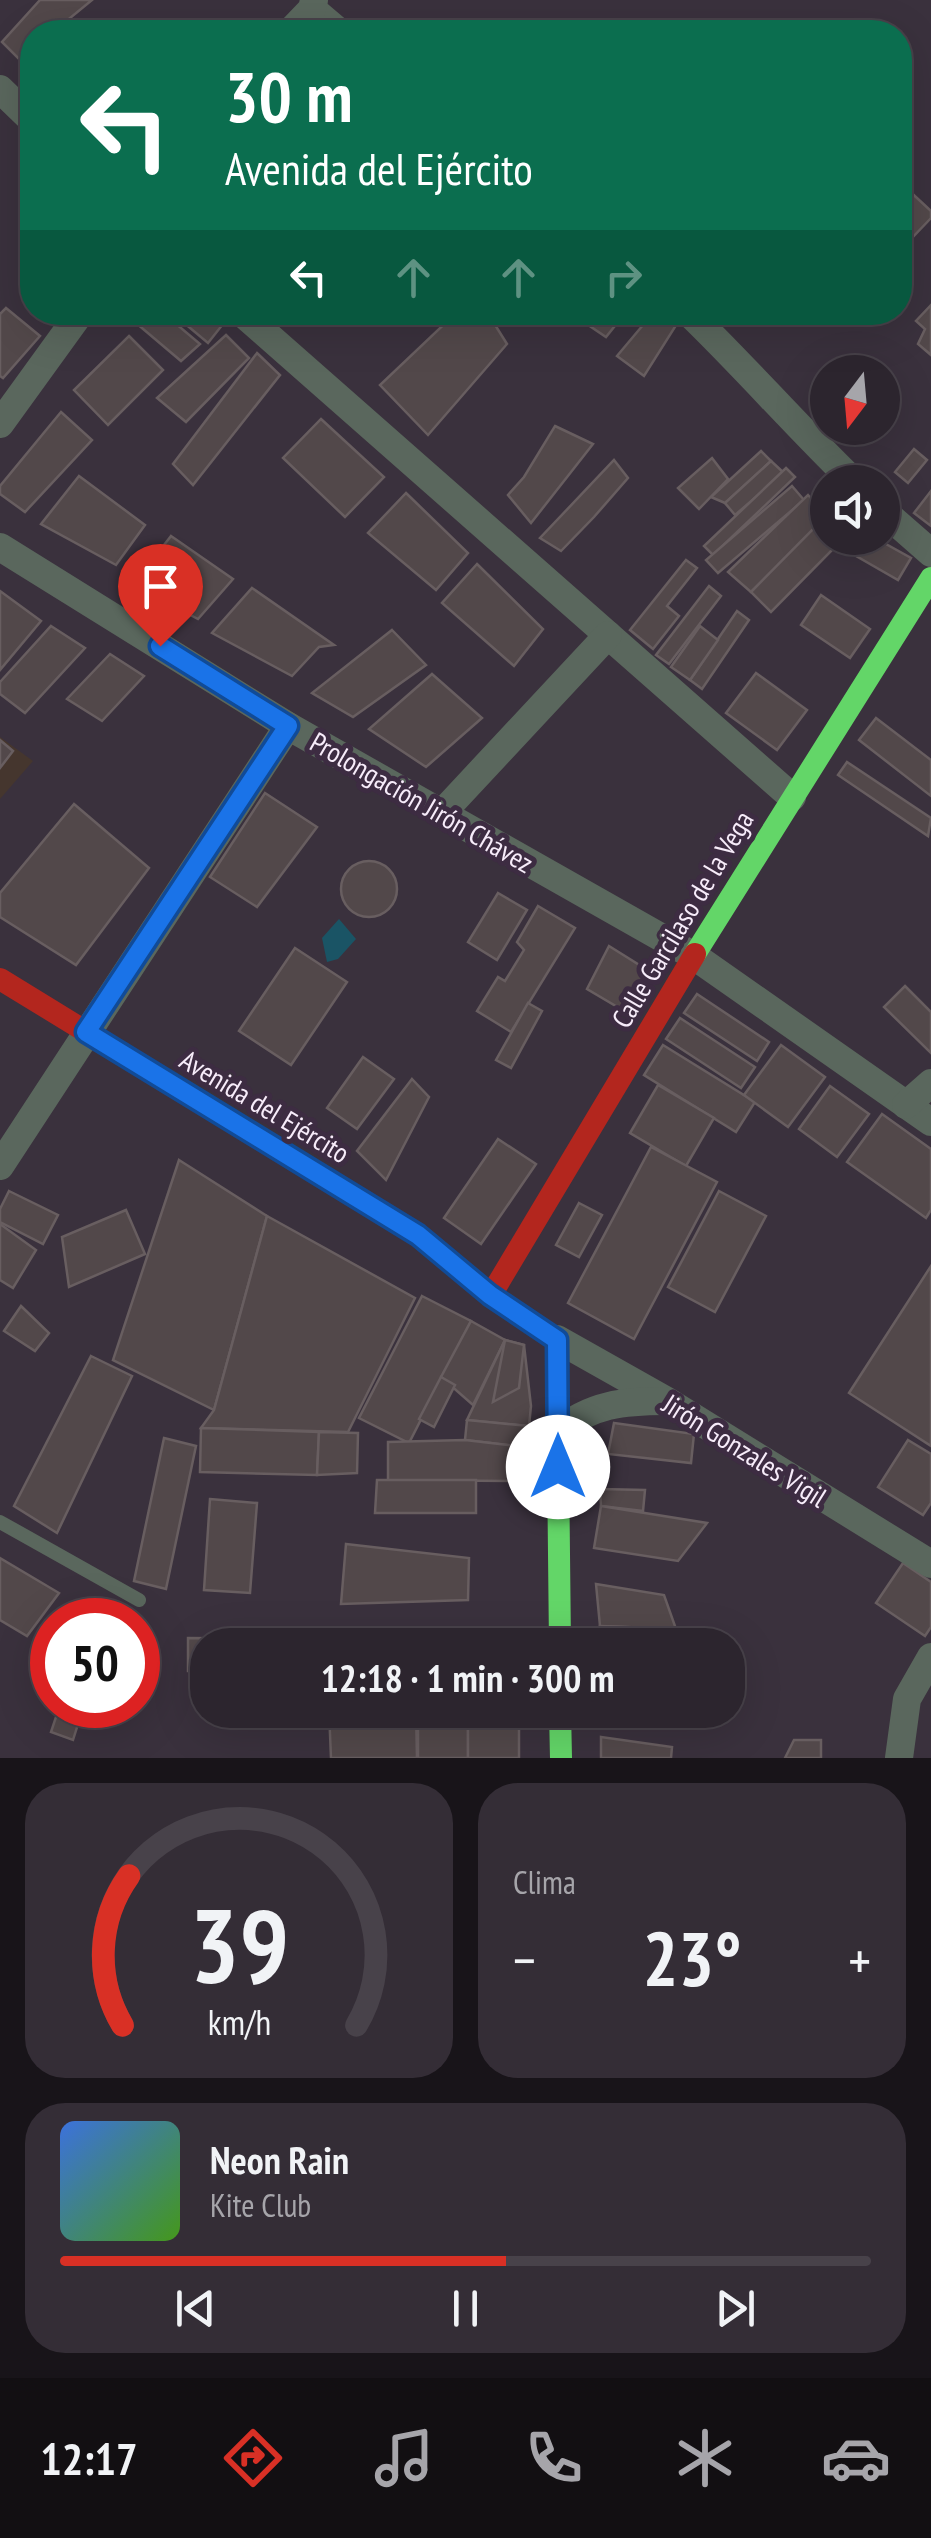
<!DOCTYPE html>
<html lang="es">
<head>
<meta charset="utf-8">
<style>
  body { margin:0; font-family:"PT Sans Narrow",sans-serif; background:#342d36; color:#f1f3f6; height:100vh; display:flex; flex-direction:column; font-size:38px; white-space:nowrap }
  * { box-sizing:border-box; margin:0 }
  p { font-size:32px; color:#a6a5aa }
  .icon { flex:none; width:55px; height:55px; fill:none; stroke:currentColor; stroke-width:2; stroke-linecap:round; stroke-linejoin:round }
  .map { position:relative; height:1758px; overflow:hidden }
  .panel { display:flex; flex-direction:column; gap:25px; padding:25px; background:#181419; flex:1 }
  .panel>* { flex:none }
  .top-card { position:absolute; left:20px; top:20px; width:892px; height:305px; border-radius:40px; box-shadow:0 10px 40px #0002,0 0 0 2px #48424a; background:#0b6e4f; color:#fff; overflow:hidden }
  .needle { width:65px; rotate:196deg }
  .fabs { position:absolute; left:810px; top:355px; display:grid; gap:20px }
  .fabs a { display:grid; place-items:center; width:90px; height:90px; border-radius:50%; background:#2c252e; box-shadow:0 10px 40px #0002,0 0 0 2px #48424a; font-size:50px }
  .speed { position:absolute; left:30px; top:1598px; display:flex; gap:20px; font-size:50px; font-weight:700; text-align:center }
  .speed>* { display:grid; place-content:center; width:130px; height:130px; border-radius:50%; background:#2c252e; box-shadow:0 10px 40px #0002,0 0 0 2px #48424a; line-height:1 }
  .speed .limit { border:15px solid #d22; background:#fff; color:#111 }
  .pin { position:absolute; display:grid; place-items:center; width:85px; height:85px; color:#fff; margin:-102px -42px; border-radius:50% 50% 50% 0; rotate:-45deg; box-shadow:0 0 10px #0007 }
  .pin .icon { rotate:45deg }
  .me { position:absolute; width:110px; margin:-55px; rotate:0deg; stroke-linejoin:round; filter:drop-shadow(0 0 8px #0008) }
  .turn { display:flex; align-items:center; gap:35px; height:210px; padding:0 40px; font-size:45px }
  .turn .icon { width:130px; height:130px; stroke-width:2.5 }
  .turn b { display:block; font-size:70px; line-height:85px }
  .lanes { display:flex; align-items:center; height:95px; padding:0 40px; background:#0003; justify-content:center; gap:50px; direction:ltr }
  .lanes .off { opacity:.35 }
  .big { font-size:75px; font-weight:700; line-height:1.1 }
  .panel .tile { flex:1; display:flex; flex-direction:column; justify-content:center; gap:15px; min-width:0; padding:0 35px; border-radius:40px; background:#342d36 }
  .panel .dial { align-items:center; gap:0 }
  .dial svg { height:260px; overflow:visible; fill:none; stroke:#48424a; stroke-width:7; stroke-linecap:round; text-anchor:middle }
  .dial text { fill:#f1f3f6; stroke:none }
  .song { display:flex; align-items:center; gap:30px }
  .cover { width:120px; height:120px; border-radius:15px; background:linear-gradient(135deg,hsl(220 70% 55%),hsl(100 70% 35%)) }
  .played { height:10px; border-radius:5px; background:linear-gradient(90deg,#d93025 55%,#48424a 55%) }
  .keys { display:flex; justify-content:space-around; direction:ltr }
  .heat { display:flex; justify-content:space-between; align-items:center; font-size:55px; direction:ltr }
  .panel .tiles { flex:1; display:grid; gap:25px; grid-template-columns:1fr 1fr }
  .tile:last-child { grid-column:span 2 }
  .trip { position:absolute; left:190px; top:1628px; width:555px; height:100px; border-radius:40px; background:#2c252e; box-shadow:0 10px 40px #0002,0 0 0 2px #48424a; font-weight:700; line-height:100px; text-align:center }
  .tabs { display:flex; height:160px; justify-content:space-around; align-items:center; background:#120f12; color:#a6a5aa }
  .tabs .icon { width:70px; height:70px }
  .tabs .active { color:#d93025 }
  .tabs b { font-size:45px; color:#f1f3f6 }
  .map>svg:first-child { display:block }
  .education { fill:#45362e }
  .water { fill:#1a5465 }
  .building { fill:#52484a; stroke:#685e60; stroke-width:2.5 }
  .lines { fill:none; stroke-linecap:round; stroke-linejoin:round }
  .lane { stroke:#5a675d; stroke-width:14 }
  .street { stroke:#5a675d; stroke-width:28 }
  .fast { stroke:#63d668; stroke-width:22 }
  .jam { stroke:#b3261e; stroke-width:22 }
  .route-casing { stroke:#114b97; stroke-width:25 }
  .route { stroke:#1a73e8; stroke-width:18 }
  .labels { text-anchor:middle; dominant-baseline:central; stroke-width:10; stroke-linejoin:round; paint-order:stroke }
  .street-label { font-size:28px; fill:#f7ecfa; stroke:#3d2c42 }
</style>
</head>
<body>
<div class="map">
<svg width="931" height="1758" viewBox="0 0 931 1758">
  <rect width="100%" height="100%" fill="#3a313d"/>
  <!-- education -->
  <polygon class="education" points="0,737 33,761 0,799"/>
  <!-- water -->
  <polygon class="water" points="339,919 356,939 338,959 327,962 322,938"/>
  <!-- building -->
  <g class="building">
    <polygon points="40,0 92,0 53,32 32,32 32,72 2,42"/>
    <polygon points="903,185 931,211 931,218 911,239 900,228 900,188"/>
    <polygon points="931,305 931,355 918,344 925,329 916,321"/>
    <polygon points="6,308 40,336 3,378 0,376 0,314"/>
    <polygon points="123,312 162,312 200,344 181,361"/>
    <polygon points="171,312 219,312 227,319 208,343"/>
    <polygon points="457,312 487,312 507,344 428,435 380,385"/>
    <polygon points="569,312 626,312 606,337"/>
    <polygon points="654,312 673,312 680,319 644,376 617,356"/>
    <polygon points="226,335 249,358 186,422 157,398"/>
    <polygon points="129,336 163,370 108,425 74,390"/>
    <polygon points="257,353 280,375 193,485 173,464"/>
    <polygon points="61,412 92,440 25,512 0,494 0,486"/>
    <polygon points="321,419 384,477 345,517 283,458"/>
    <polygon points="555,426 593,444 531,523 508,495 524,477"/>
    <polygon points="914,449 927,460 908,483 895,472"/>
    <polygon points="761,451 771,461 725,503 711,497"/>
    <polygon points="712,458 728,479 699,509 678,488"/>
    <polygon points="614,460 628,478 594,517 561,551 540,538"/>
    <polygon points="771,461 784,473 735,515 725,503"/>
    <polygon points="786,468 795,477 713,555 704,546"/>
    <polygon points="79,476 145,525 116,565 41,524"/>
    <polygon points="792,486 804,500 718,573 706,560"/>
    <polygon points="931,491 931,526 914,513"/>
    <polygon points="406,493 468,553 436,590 368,533"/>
    <polygon points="808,495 828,517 751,592 728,572"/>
    <polygon points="817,525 837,545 771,612 751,592"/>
    <polygon points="171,536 233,579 198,619 133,585"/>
    <polygon points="841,538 875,538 911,558 898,580 837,545"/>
    <polygon points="686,560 697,568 667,606 679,616 653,649 630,630"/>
    <polygon points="477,564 543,629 514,666 442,603"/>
    <polygon points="709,586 721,596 669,664 656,655"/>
    <polygon points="252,588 334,645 319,647 292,676 212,633"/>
    <polygon points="0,591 41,621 0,670"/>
    <polygon points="821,595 870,629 850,658 801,625"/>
    <polygon points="737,611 749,620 702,689 690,680"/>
    <polygon points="51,626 85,648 25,713 0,694 0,682"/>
    <polygon points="700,626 718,640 690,680 671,667"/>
    <polygon points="392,630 426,665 353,717 312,693"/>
    <polygon points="110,654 144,676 102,721 67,699"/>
    <polygon points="756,673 807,710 777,750 726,713"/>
    <polygon points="432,674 482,718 426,767 369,729"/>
    <polygon points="876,718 931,760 931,796 859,740"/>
    <polygon points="0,740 13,751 0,768"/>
    <polygon points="847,762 931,818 928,836 838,775"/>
    <polygon points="265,793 317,827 257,907 210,877"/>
    <polygon points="74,804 149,868 76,965 0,917 0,893"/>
    <circle cx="369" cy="889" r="28"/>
    <polygon points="498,893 527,910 497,960 468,942"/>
    <polygon points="538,906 575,928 511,1032 477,1011 498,977 505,981 524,950 517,942"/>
    <polygon points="609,946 652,973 626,1012 587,989"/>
    <polygon points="295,948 347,982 291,1065 239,1031"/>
    <polygon points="905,986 931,1012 931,1053 884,1007"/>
    <polygon points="697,994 769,1042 757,1061 684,1013"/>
    <polygon points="528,1003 542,1011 511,1068 496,1060"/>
    <polygon points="680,1018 755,1067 741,1088 666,1039"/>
    <polygon points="663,1045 755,1102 736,1132 644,1075"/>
    <polygon points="781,1045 825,1077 788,1127 744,1095"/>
    <polygon points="363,1057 394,1079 357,1129 327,1108"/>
    <polygon points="412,1079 429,1097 386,1180 357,1151"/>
    <polygon points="658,1085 714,1118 686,1166 630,1133"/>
    <polygon points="830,1086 869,1114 837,1157 799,1129"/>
    <polygon points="882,1114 931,1149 931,1210 926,1218 847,1162"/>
    <polygon points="498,1139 536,1164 481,1244 444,1218"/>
    <polygon points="651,1147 717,1182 634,1339 568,1303"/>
    <polygon points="179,1160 267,1216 214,1410 113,1360"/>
    <polygon points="9,1191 58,1215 43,1244 0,1222 0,1209"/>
    <polygon points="719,1191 766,1216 715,1312 668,1287"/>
    <polygon points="579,1203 602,1215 579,1257 556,1245"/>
    <polygon points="126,1210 145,1254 69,1287 62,1237"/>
    <polygon points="267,1216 415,1298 348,1432 201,1428 214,1410"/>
    <polygon points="0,1224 36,1250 13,1288 0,1280"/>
    <polygon points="931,1266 931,1446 849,1393"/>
    <polygon points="422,1296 471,1321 409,1443 359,1418"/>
    <polygon points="21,1306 49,1333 35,1351 4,1331"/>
    <polygon points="471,1321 505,1340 473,1405 441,1377"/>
    <polygon points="505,1340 524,1345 531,1406 529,1426 467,1420"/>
    <polygon points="505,1340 524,1345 519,1388 493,1402"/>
    <polygon points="91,1356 132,1376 57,1533 14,1506"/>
    <polygon points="441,1377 455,1385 434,1427 419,1419"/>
    <polygon points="467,1420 529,1426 526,1447 465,1440"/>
    <polygon points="614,1423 694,1434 691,1463 608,1454"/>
    <polygon points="201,1428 319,1432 317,1475 200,1472"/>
    <polygon points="319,1432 358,1433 357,1473 317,1475"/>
    <polygon points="164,1438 196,1446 166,1589 134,1581"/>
    <polygon points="465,1440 526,1447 524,1481 388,1480 388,1442"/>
    <polygon points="908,1440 931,1454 931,1503 923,1515 878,1487"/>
    <polygon points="377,1480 476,1480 476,1513 375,1513"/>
    <polygon points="600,1489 645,1490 643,1511 601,1506"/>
    <polygon points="210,1499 257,1503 250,1593 204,1590"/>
    <polygon points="601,1506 707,1523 678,1561 594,1548"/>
    <polygon points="346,1544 469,1558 468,1600 341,1604"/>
    <polygon points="0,1558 59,1593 27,1636 0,1620"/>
    <polygon points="903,1563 931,1582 931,1627 925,1636 876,1603"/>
    <polygon points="596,1584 664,1595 676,1629 600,1626"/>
    <polygon points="600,1626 676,1629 675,1645 602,1645"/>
    <polygon points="188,1638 411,1640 411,1645 208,1645 208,1671 188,1671"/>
    <polygon points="411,1640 516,1644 516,1645 411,1645"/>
    <polygon points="60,1705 84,1705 73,1740 51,1732"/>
    <polygon points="329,1710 416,1710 417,1758 331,1758"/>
    <polygon points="418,1720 468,1721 468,1758 418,1758"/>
    <polygon points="468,1721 519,1722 519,1758 468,1758"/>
    <polygon points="601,1737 672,1747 671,1758 601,1758"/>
    <polygon points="794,1740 821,1740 821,1758 785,1758"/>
  </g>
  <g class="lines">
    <!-- lane -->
    <polyline class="lane" points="0,1522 139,1600"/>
    <!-- street -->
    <g class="street">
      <polyline points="312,9 339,32"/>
      <polyline points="290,32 312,9 314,0"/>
      <polyline points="0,89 32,120"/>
      <polyline points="241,312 792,797"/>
      <path d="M688,312C745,367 797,427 854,482"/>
      <polyline points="0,424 81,312"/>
      <polyline points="882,510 931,553"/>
      <polyline points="0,547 288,726 694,956 931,1122"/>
      <polyline points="442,813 608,635"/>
      <polyline points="906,1105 931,1083"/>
      <polyline points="0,1166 288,726"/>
      <polyline points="557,1339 667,1401 931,1564"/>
      <path d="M558,1432C590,1404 625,1401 666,1401"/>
      <polyline points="899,1758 907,1699 931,1657"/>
    </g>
    <!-- fast -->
    <g class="fast">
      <polyline points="695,954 931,578"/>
      <polyline points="558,1462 560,1645"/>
      <polyline points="560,1710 561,1758"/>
    </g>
    <!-- jam -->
    <g class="jam">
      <polyline points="0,979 418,1235 491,1295 557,1339 558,1462"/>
      <polyline points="491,1295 695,954"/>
    </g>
  </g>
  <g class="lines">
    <defs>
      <polyline id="route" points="160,646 288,726 86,1032 418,1235 490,1295 557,1340 558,1467"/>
    </defs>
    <!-- route casing -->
    <use href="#route" class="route-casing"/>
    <!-- route -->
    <use href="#route" class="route"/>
  </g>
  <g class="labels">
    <!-- street labels -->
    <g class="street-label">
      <text transform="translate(422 802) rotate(30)">Prolongación Jirón Chávez</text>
      <text transform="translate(682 919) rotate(-59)">Calle Garcilaso de la Vega</text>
      <text transform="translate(265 1106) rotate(31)">Avenida del Ejército</text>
      <text transform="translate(745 1450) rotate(32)">Jirón Gonzales Vigil</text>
    </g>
  </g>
</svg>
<div class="fabs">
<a><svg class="needle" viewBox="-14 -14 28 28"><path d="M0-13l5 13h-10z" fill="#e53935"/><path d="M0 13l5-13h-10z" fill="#a6a5aa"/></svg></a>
<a><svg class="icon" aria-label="sound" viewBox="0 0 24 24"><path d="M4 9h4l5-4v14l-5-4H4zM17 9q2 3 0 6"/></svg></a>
</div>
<div class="speed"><div class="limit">50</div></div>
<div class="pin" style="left:160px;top:646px;background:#d93025"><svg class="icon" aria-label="arrive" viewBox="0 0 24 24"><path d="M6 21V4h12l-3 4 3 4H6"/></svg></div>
<svg class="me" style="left:558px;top:1467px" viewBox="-20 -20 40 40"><circle r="19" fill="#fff"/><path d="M0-13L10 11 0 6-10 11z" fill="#1a73e8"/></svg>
<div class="trip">12:18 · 1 min · 300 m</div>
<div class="top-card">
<div class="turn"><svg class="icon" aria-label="left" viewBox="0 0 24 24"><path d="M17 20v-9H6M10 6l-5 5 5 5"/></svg><div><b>30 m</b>Avenida del Ejército</div></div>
<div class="lanes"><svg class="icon" aria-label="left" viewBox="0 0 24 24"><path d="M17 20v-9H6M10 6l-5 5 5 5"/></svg><svg class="icon off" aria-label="ahead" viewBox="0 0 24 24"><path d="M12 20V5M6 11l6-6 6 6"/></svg><svg class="icon off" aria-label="ahead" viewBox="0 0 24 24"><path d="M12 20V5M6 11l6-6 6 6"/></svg><svg class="icon off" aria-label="right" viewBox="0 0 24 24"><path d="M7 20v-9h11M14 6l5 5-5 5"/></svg></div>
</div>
</div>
<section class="panel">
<div class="tiles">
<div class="tile dial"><svg viewBox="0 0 100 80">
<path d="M14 69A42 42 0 1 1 86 69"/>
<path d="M14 69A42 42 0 0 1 16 23" stroke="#d93025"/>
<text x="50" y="56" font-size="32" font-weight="700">39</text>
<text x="50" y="72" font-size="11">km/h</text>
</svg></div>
<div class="tile"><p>Clima</p>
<div class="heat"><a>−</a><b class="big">23°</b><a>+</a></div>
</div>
<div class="tile">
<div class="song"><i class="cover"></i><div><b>Neon Rain</b><p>Kite Club</p></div></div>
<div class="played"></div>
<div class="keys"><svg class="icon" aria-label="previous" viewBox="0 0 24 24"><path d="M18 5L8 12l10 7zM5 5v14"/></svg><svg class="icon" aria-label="pause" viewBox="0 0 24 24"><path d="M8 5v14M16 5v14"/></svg><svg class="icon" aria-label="next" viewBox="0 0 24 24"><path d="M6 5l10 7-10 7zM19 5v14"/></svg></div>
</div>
</div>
</section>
<nav class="tabs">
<b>12:17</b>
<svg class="icon active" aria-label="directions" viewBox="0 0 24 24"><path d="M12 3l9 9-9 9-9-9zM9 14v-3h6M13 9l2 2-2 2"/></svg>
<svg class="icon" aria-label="music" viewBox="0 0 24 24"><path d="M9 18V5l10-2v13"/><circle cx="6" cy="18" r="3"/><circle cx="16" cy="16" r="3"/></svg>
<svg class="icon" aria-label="phone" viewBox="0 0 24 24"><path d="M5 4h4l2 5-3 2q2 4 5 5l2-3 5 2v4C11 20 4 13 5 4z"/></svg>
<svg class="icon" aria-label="climate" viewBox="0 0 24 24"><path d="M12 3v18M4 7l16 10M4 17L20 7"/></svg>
<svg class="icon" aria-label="car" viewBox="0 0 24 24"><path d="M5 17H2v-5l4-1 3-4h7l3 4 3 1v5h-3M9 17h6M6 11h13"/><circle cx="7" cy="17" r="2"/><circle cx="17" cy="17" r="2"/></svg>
</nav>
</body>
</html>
